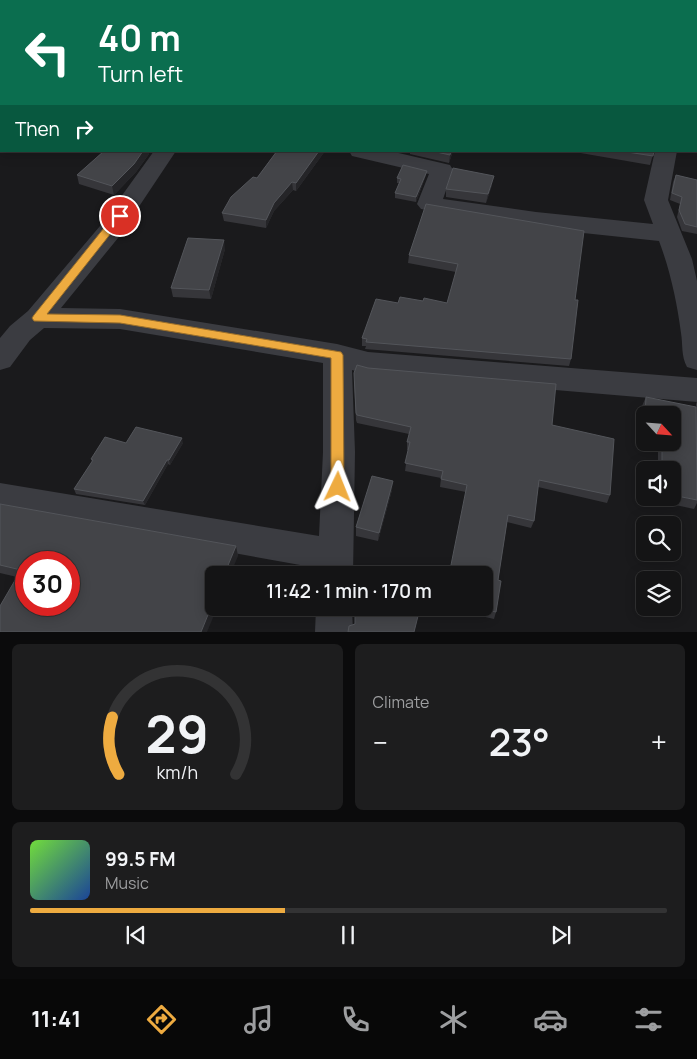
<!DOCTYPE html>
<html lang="en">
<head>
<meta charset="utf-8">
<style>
  body { margin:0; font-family:Manrope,sans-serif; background:#1d1d1e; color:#f1f3f6; height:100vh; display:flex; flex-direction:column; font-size:19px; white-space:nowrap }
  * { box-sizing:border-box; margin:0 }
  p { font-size:16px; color:#9d9ea0 }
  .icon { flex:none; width:28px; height:28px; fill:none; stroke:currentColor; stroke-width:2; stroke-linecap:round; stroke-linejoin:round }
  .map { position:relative; height:632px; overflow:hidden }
  .drawer { display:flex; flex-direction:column; gap:12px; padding:12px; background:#0b0b0c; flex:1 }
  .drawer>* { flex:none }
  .top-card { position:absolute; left:0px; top:0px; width:698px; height:152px; box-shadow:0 2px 12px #0003,0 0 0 1px #333334; background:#0b6e4f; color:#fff; overflow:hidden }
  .needle { width:32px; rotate:116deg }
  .tools { position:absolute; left:636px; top:406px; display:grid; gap:10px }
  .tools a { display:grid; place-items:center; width:45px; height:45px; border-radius:8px; background:#141415; box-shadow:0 2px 12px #0003,0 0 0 1px #333334; font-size:25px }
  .speed { position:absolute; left:15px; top:551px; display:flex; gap:10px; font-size:25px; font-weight:700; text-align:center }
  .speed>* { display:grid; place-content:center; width:65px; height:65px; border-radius:50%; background:#141415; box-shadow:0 2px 12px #0003,0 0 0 1px #333334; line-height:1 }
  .speed .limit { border:8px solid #d22; background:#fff; color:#111 }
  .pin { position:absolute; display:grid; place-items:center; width:42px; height:42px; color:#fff; margin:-21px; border:2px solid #fff; border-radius:50%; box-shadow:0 1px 5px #0007 }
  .me { position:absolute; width:55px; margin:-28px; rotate:2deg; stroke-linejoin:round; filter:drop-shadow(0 0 4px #0008) }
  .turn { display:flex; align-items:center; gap:18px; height:105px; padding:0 15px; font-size:22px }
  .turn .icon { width:65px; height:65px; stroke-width:2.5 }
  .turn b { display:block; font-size:35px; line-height:42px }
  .then { display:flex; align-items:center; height:48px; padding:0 15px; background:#0003; gap:10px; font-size:19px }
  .big { font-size:38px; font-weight:600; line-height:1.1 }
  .drawer .tile { flex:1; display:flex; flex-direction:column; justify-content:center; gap:8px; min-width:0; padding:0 18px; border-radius:8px; background:#1d1d1e }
  .drawer .dial { align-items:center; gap:0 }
  .dial svg { height:130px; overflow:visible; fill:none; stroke:#333334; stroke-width:7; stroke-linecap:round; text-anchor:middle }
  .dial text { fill:#f1f3f6; stroke:none }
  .song { display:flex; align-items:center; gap:15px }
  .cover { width:60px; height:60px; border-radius:8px; background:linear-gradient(135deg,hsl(100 70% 55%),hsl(220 70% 35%)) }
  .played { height:5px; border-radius:2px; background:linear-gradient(90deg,#eeab40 40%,#333334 40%) }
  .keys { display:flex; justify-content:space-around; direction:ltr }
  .heat { display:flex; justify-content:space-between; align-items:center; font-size:28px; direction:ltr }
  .drawer .tiles { flex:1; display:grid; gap:12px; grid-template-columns:1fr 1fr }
  .tile:last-child { grid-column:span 2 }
  .trip { position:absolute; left:205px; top:566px; width:288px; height:50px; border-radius:8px; background:#141415; box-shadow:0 2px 12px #0003,0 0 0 1px #333334; font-weight:600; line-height:50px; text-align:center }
  .tabs { display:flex; height:80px; justify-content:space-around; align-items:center; background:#080808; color:#9d9ea0 }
  .tabs .icon { width:35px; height:35px }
  .tabs .active { color:#eeab40 }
  .tabs b { font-size:22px; color:#f1f3f6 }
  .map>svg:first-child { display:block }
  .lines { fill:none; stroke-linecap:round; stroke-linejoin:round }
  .minor { fill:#3b3c41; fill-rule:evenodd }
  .wall { fill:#36363a }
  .shaded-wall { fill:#252528 }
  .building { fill:#434448; stroke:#53555a; fill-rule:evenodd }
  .route { fill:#eeab40; stroke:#9b6f2a }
</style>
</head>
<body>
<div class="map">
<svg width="697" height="632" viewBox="0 0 697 632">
  <rect width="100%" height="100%" fill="#1a1a1c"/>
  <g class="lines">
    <!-- minor -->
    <g class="minor">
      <rect x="94" y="0" width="18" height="1"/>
      <polygon points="661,0 679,0 680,1 662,1"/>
      <rect x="696" y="21" width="1" height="10"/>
      <polygon points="154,151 176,151 118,238 61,308 120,309 337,344 368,352 697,378 697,402 368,374 352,370 355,452 353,575 317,575 317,568 0,511 0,483 319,536 323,452 323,363 120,329 44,328 30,340 10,367 0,370 0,338 10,326 28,311 100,226"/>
      <path d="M349,151H390L450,165L453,170L443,199L536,212L653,224L644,200L655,151H677L668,200L692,259L697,281V370L687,367C681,356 683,345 681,333C677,302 670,270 659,241L536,228L421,209L417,204L429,174L352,156Z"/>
      <polygon points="316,608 352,608 353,632 315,632"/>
    </g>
  </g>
  <!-- wall -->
  <g class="wall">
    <polygon points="104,151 149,151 149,154 136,172 114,195 79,184 77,175"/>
    <polygon points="277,151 325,151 296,191 293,190 274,211 266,228 224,221 222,213 257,178"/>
    <polygon points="410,151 453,151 449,163 410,154"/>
    <polygon points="569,151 654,151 650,165"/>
    <polygon points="427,171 426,175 416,202 395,198 395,193 399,183 397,183 397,178"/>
    <polygon points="676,175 697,180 697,234 682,231 677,217 680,204 670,200 673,182"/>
    <polygon points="492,185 486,203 446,197 446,189"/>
    <polygon points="426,204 575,300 571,359 569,366 365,349 366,346 362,346 362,338 398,303 423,301 447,303 456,272 408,263 409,255"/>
    <polygon points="225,249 211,299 173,297 171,288"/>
    <polygon points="354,381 552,425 610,495 607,503 538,487 534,521 531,528 507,522 498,580 496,612 494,619 447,608 484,608 466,492 440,487 441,478 405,471 408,450 407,450 407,442 409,434 357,423 356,420"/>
    <polygon points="646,397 696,407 696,404 697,401 697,503 694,509 657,501 657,498 672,498 672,470 658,470 658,443 656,442 672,442 645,415 645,440 641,439 642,406"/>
    <polygon points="126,443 183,443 170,465 168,464 145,505 76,494 74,489 92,462 91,459"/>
    <polygon points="392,490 378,541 356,536 356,527"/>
    <polygon points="0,504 236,546 238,556 17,577 0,573"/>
  </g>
  <!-- shaded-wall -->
  <g class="shaded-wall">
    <polygon points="143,151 149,151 149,154 136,172 114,195 112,186"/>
    <polygon points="319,151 325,151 296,191 296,183"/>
    <polygon points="451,151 453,151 449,163 450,155"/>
    <polygon points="427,171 426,175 416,202 416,197"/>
    <polygon points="494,176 492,185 486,203 488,194"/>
    <polygon points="292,182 293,190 274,211 266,228 266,220 274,203"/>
    <polygon points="224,240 225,249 211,299 209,290"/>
    <polygon points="182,438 183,443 170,465 169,460"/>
    <polygon points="167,460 168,464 145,505 143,501"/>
    <polygon points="393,481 392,490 378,541 379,533"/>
    <polygon points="236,546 238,556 230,575 224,575"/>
    <polygon points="214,600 214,608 217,608 207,632 201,632"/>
  </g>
  <!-- building -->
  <g class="building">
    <polygon points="230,0 371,0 377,1 235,1"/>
    <polygon points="463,0 549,0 548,1 462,1"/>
    <polygon points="696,26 697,26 697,84 696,83"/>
    <polygon points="104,151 143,151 134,164 112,186 77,175"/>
    <polygon points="277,151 319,151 296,183 292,182 274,203 266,220 222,213 231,197 253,177 257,178"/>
    <polygon points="432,151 451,151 450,155"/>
    <polygon points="621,151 654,151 653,156"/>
    <polygon points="403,165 427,171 416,197 395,193 401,179 397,178"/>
    <polygon points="453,168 494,176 488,194 446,189"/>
    <polygon points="676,175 697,180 697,227 685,224 679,210 682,197 672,193"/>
    <polygon points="426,204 584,231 575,300 578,300 571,359 366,342 367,339 362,338 376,299 398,303 400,297 423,301 424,298 447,303 458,264 409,255"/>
    <polygon points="188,238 224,240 209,290 171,288"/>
    <polygon points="357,365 368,368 556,384 552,425 614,439 610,495 539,480 534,521 508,515 498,580 501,581 496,612 476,608 484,608 484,575 449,575 467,485 441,479 443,471 405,463 410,442 407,442 411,427 357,415 356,413 354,373"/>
    <polygon points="646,397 696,407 697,500 672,495 672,470 662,470 662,442 672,442 672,415 645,415"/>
    <polygon points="136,427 182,438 169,460 167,460 143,501 74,489 93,460 91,459 105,437 126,443"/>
    <polygon points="372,476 393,481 379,533 356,527"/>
    <path d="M0,504L236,546L224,575H214V600L201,632H0V606L21,570L0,565ZM26,562H69V605H26Z"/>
    <polygon points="366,566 405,575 364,575"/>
    <polygon points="355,608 420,608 414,632 348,632 349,626 355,624"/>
  </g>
  <!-- route -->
  <polygon class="route" points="120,212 123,213 123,218 47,314 120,315 341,352 343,355 344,487 342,491 338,493 333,491 331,487 331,358 120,323 34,321 32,318 34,315 116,213"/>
</svg>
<div class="tools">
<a><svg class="needle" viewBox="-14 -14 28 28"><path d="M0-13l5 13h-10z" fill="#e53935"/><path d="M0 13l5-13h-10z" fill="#9d9ea0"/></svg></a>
<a><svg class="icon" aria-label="sound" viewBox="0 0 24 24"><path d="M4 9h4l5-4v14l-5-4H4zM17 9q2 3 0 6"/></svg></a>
<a><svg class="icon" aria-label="search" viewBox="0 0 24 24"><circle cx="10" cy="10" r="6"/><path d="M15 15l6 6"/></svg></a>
<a><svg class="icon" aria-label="layers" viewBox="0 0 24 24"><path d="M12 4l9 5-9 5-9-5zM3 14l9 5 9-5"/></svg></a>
</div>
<div class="speed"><div class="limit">30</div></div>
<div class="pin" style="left:120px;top:216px;background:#d93025"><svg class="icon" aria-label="arrive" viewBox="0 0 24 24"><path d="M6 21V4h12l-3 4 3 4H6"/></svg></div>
<svg class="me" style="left:338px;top:487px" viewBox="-20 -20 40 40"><path d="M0-17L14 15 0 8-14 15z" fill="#eeab40" stroke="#fff" stroke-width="4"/></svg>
<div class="trip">11:42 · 1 min · 170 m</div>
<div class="top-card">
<div class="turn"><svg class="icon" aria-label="left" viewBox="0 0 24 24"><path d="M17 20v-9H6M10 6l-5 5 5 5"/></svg><div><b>40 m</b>Turn left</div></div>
<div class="then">Then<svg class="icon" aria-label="right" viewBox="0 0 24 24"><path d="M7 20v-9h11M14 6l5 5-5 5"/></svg></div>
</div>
</div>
<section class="drawer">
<div class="tiles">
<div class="tile dial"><svg viewBox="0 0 100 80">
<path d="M14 69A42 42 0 1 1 86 69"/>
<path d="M14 69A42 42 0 0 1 10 34" stroke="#eeab40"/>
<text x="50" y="56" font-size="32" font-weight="700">29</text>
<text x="50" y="72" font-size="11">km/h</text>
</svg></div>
<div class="tile"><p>Climate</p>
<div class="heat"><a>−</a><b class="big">23°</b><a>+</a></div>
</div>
<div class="tile">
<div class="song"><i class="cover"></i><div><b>99.5 FM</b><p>Music</p></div></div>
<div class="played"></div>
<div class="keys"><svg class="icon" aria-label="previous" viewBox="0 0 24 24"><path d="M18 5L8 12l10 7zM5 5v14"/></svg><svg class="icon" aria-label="pause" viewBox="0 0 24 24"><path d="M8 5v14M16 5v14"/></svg><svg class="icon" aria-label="next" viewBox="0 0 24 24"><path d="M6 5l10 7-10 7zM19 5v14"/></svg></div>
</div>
</div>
</section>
<nav class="tabs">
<b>11:41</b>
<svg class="icon active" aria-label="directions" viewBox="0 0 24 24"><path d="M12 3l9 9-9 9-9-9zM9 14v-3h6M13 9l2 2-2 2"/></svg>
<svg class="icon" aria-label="music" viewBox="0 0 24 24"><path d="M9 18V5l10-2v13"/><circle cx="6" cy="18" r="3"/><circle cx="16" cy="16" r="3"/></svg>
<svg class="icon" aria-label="phone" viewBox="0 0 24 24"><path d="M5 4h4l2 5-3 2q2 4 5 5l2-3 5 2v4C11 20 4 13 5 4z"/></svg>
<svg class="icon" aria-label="climate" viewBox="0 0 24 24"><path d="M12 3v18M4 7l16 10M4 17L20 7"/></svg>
<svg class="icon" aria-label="car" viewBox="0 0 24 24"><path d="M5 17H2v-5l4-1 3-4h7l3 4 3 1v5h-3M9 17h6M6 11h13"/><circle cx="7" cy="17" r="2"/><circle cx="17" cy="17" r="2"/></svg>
<svg class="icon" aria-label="filters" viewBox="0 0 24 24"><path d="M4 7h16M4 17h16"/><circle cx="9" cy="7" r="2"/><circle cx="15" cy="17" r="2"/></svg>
</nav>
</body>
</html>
